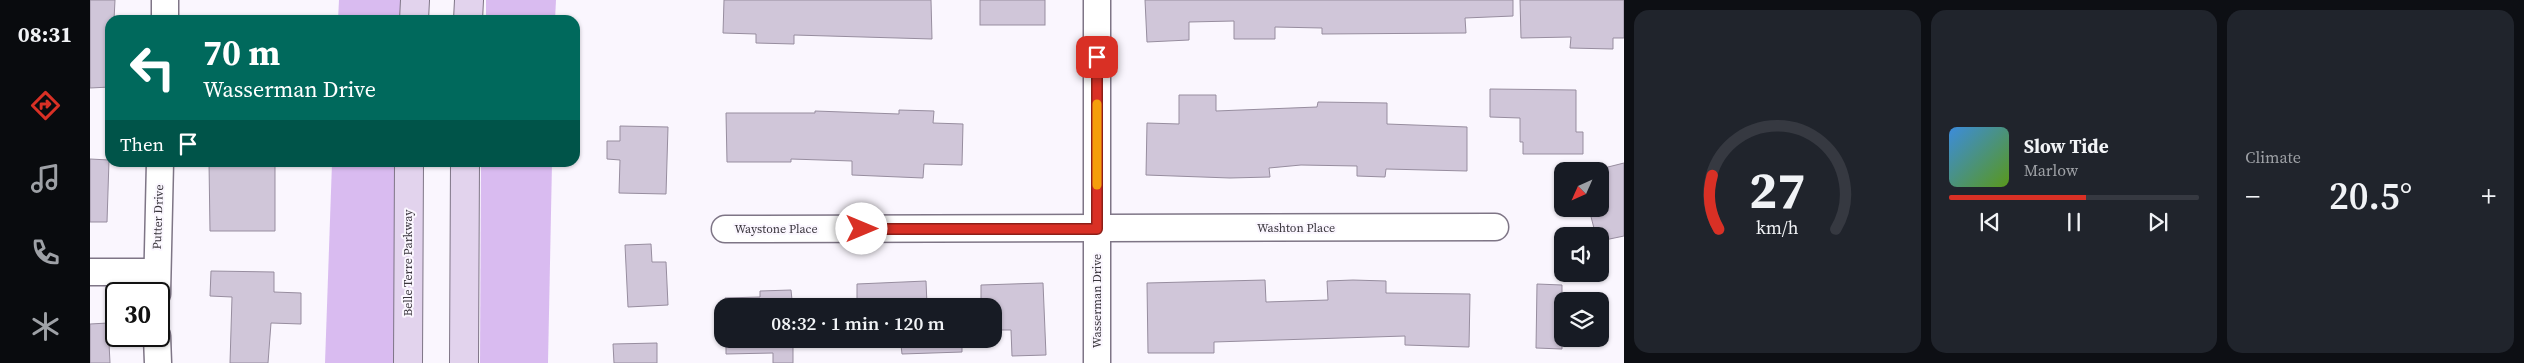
<!DOCTYPE html>
<html lang="en">
<head>
<meta charset="utf-8">
<style>
  body { margin:0; font-family:"Source Serif 4",serif; background:#20242c; color:#f1f3f6; height:100vh; display:flex; flex-direction:column; font-size:19px; white-space:nowrap }
  * { box-sizing:border-box; margin:0 }
  p { font-size:16px; color:#9ea1a6 }
  .icon { flex:none; width:28px; height:28px; fill:none; stroke:currentColor; stroke-width:2; stroke-linecap:round; stroke-linejoin:round }
  .map { position:relative; flex:1; overflow:hidden }
  .side { display:flex; flex-direction:column; gap:10px; padding:10px; background:#0d0f14; width:900px }
  .side>* { flex:none }
  .hud { position:absolute; left:15px; top:15px; width:475px; height:152px; border-radius:15px; box-shadow:0 1px 4px #0004; background:#00695c; color:#fff; overflow:hidden }
  .needle { width:32px; rotate:225deg }
  .controls { position:absolute; left:1464px; top:162px; display:grid; gap:10px }
  .controls a { display:grid; place-items:center; width:55px; height:55px; border-radius:10px; background:#171b24; box-shadow:0 1px 4px #0004; font-size:25px }
  .speed { position:absolute; left:15px; top:282px; display:flex; gap:10px; font-size:25px; font-weight:700; text-align:center }
  .speed>* { display:grid; place-content:center; width:65px; height:65px; border-radius:50%; background:#171b24; box-shadow:0 1px 4px #0004; line-height:1 }
  .speed .limit { border:2px solid #111; border-radius:8px; background:#fff; color:#111 }
  .pin { position:absolute; display:grid; place-items:center; width:42px; height:42px; color:#fff; margin:-21px; border-radius:10px; box-shadow:0 2px 8px #0006 }
  .me { position:absolute; width:55px; margin:-28px; rotate:90deg; stroke-linejoin:round; filter:drop-shadow(0 0 4px #0008) }
  .turn { display:flex; align-items:center; gap:18px; height:105px; padding:0 15px; font-size:22px }
  .turn .icon { width:65px; height:65px; stroke-width:2.5 }
  .turn b { display:block; font-size:35px; line-height:42px }
  .then { display:flex; align-items:center; height:48px; padding:0 15px; background:#0003; gap:10px; font-size:19px }
  .big { font-size:38px; font-weight:600; line-height:1.1 }
  .side .widget { flex:1; display:flex; flex-direction:column; justify-content:center; gap:8px; min-width:0; padding:0 18px; border-radius:15px; background:#20242c }
  .side .dial { align-items:center; gap:0 }
  .dial svg { height:130px; overflow:visible; fill:none; stroke:#363941; stroke-width:7; stroke-linecap:round; text-anchor:middle }
  .dial text { fill:#f1f3f6; stroke:none }
  .song { display:flex; align-items:center; gap:15px }
  .cover { width:60px; height:60px; border-radius:8px; background:linear-gradient(135deg,hsl(210 70% 55%),hsl(90 70% 35%)) }
  .played { height:5px; border-radius:2px; background:linear-gradient(90deg,#d93025 55%,#363941 55%) }
  .keys { display:flex; justify-content:space-around; direction:ltr }
  .heat { display:flex; justify-content:space-between; align-items:center; font-size:28px; direction:ltr }
  .side .tiles { flex:1; display:grid; gap:10px; grid-template-columns:repeat(3,1fr) }
  .trip { position:absolute; left:624px; top:298px; width:288px; height:50px; border-radius:15px; background:#171b24; box-shadow:0 1px 4px #0004; font-weight:600; line-height:50px; text-align:center }
  main { display:flex; flex:1; min-height:0 }
  .dock { display:flex; flex-direction:column; width:90px; justify-content:space-around; align-items:center; background:#090b0e; color:#9ea1a6 }
  .dock .icon { width:35px; height:35px }
  .dock .current { color:#d93025 }
  .dock b { font-size:22px; color:#f1f3f6 }
  .map>svg:first-child { display:block }
  .green { fill:#d9bbf0 }
  .building { fill:#d0c6d9; stroke:#978d9f }
  .lines { fill:none; stroke-linecap:round; stroke-linejoin:round }
  .minor-casing { stroke:#7e7586; stroke-width:29 }
  .secondary-casing { stroke:#7e7586; stroke-width:30 }
  .minor { stroke:#fff; stroke-width:26 }
  .secondary { stroke:#e2d3ed; stroke-width:28 }
  .route-casing { stroke:#8d1f18; stroke-width:12 }
  .route { stroke:#d93025; stroke-width:9 }
  .slow { stroke:#f59e0b; stroke-width:9 }
  .labels { text-anchor:middle; dominant-baseline:central; stroke-width:4; stroke-linejoin:round; paint-order:stroke }
  .street-label { font-size:12px; fill:#39353c; stroke:#faf6fe }
</style>
</head>
<body>
<main>
<nav class="dock">
<b>08:31</b>
<svg class="icon current" aria-label="directions" viewBox="0 0 24 24"><path d="M12 3l9 9-9 9-9-9zM9 14v-3h6M13 9l2 2-2 2"/></svg>
<svg class="icon" aria-label="music" viewBox="0 0 24 24"><path d="M9 18V5l10-2v13"/><circle cx="6" cy="18" r="3"/><circle cx="16" cy="16" r="3"/></svg>
<svg class="icon" aria-label="phone" viewBox="0 0 24 24"><path d="M5 4h4l2 5-3 2q2 4 5 5l2-3 5 2v4C11 20 4 13 5 4z"/></svg>
<svg class="icon" aria-label="climate" viewBox="0 0 24 24"><path d="M12 3v18M4 7l16 10M4 17L20 7"/></svg>
</nav>
<div class="map">
<svg width="1534" height="363" viewBox="0 0 1534 363">
  <rect width="100%" height="100%" fill="#faf6fe"/>
  <!-- green -->
  <g class="green">
    <polygon points="249,0 313,0 312,20 248,20"/>
    <polygon points="396,0 466,0 465,20 396,20"/>
    <polygon points="242,163 307,163 306,363 235,363"/>
    <polygon points="391,163 462,163 458,363 390,363"/>
  </g>
  <!-- building -->
  <g class="building">
    <polygon points="0,0 25,0 24,20 20,20 20,87 0,88"/>
    <polygon points="634,0 841,0 842,39 704,35 704,44 666,43 666,34 633,33"/>
    <rect x="890" y="0" width="65" height="25"/>
    <polygon points="1055,0 1423,0 1423,16 1375,18 1376,33 1232,34 1232,28 1185,27 1185,39 1144,39 1144,21 1099,22 1099,40 1057,42"/>
    <polygon points="1430,0 1534,0 1534,38 1523,38 1523,49 1480,48 1481,37 1431,38"/>
    <polygon points="1400,89 1486,90 1486,132 1493,132 1493,154 1433,154 1433,142 1430,142 1430,118 1400,117"/>
    <polygon points="1089,95 1126,95 1126,111 1227,107 1228,102 1297,103 1297,124 1377,127 1377,171 1296,169 1295,177 1267,176 1267,166 1211,165 1179,168 1180,177 1140,178 1056,175 1057,123 1089,124"/>
    <polygon points="809,110 844,111 843,123 873,124 872,165 834,164 833,178 762,175 762,161 701,159 701,162 637,162 636,113 725,113 725,111 809,114"/>
    <polygon points="530,126 578,127 576,194 529,193 530,160 517,159 517,141 530,141"/>
    <polygon points="0,159 19,160 17,222 0,222"/>
    <polygon points="119,162 185,162 185,231 120,231"/>
    <polygon points="1534,163 1534,236 1510,241 1510,236 1506,236 1499,209 1510,209 1510,169"/>
    <polygon points="561,244 562,262 576,262 578,305 538,307 535,245"/>
    <polygon points="121,271 184,272 184,292 211,293 211,324 181,323 178,363 140,363 142,297 120,296"/>
    <polygon points="1175,280 1176,302 1238,300 1237,281 1263,280 1296,281 1296,293 1380,294 1379,347 1315,345 1315,336 1124,342 1124,353 1058,353 1057,283"/>
    <polygon points="836,281 837,305 891,303 891,285 953,283 956,355 922,356 921,330 902,330 902,306 635,306 635,298 670,297 670,291 701,290 702,300 767,299 767,284"/>
    <polygon points="1447,284 1472,285 1472,349 1446,348"/>
    <polygon points="18,323 20,363 0,363 0,324"/>
    <polygon points="636,339 872,339 872,352 812,354 811,345 703,347 703,363 683,363 683,353 636,354"/>
    <polygon points="567,343 567,363 524,363 523,344"/>
  </g>
  <g class="lines">
    <defs>
      <g id="minor">
        <polyline points="75,20 75,0"/>
        <polyline points="635,229 1405,227"/>
        <polyline points="0,272 66,272"/>
        <polyline points="67,294 70,162"/>
        <polyline points="67,336 68,363"/>
        <polyline points="1007,363 1007,0"/>
      </g>
      <g id="secondary">
        <polyline points="324,20 325,0"/>
        <polyline points="378,20 379,0"/>
        <polyline points="318,363 319,162"/>
        <polyline points="374,363 375,162"/>
      </g>
    </defs>
    <!-- minor casing -->
    <use href="#minor" class="minor-casing"/>
    <!-- secondary casing -->
    <use href="#secondary" class="secondary-casing"/>
    <!-- minor -->
    <use href="#minor" class="minor"/>
    <!-- secondary -->
    <use href="#secondary" class="secondary"/>
  </g>
  <g class="lines">
    <defs>
      <polyline id="route" points="772,229 1007,229 1007,57"/>
    </defs>
    <!-- route casing -->
    <use href="#route" class="route-casing"/>
    <!-- route -->
    <use href="#route" class="route"/>
    <!-- slow -->
    <polyline class="slow" points="1007,104 1007,185"/>
  </g>
  <g class="labels">
    <!-- street labels -->
    <g class="street-label">
      <text transform="translate(68 217) rotate(-88)">Putter Drive</text>
      <text x="1206" y="228">Washton Place</text>
      <text x="686" y="229">Waystone Place</text>
      <text transform="translate(318 263) rotate(-90)">Belle Terre Parkway</text>
      <text transform="translate(1007 301) rotate(-90)">Wasserman Drive</text>
    </g>
  </g>
</svg>
<div class="controls">
<a><svg class="needle" viewBox="-14 -14 28 28"><path d="M0-13l5 13h-10z" fill="#e53935"/><path d="M0 13l5-13h-10z" fill="#9ea1a6"/></svg></a>
<a><svg class="icon" aria-label="sound" viewBox="0 0 24 24"><path d="M4 9h4l5-4v14l-5-4H4zM17 9q2 3 0 6"/></svg></a>
<a><svg class="icon" aria-label="layers" viewBox="0 0 24 24"><path d="M12 4l9 5-9 5-9-5zM3 14l9 5 9-5"/></svg></a>
</div>
<div class="speed"><div class="limit">30</div></div>
<div class="pin" style="left:1007px;top:57px;background:#d93025"><svg class="icon" aria-label="arrive" viewBox="0 0 24 24"><path d="M6 21V4h12l-3 4 3 4H6"/></svg></div>
<svg class="me" style="left:772px;top:229px" viewBox="-20 -20 40 40"><circle r="19" fill="#fff"/><path d="M0-13L10 11 0 6-10 11z" fill="#d93025"/></svg>
<div class="trip">08:32 · 1 min · 120 m</div>
<div class="hud">
<div class="turn"><svg class="icon" aria-label="left" viewBox="0 0 24 24"><path d="M17 20v-9H6M10 6l-5 5 5 5"/></svg><div><b>70 m</b>Wasserman Drive</div></div>
<div class="then">Then<svg class="icon" aria-label="arrive" viewBox="0 0 24 24"><path d="M6 21V4h12l-3 4 3 4H6"/></svg></div>
</div>
</div>
<section class="side">
<div class="tiles">
<div class="widget dial"><svg viewBox="0 0 100 80">
<path d="M14 69A42 42 0 1 1 86 69"/>
<path d="M14 69A42 42 0 0 1 10 36" stroke="#d93025"/>
<text x="50" y="56" font-size="32" font-weight="700">27</text>
<text x="50" y="72" font-size="11">km/h</text>
</svg></div>
<div class="widget">
<div class="song"><i class="cover"></i><div><b>Slow Tide</b><p>Marlow</p></div></div>
<div class="played"></div>
<div class="keys"><svg class="icon" aria-label="previous" viewBox="0 0 24 24"><path d="M18 5L8 12l10 7zM5 5v14"/></svg><svg class="icon" aria-label="pause" viewBox="0 0 24 24"><path d="M8 5v14M16 5v14"/></svg><svg class="icon" aria-label="next" viewBox="0 0 24 24"><path d="M6 5l10 7-10 7zM19 5v14"/></svg></div>
</div>
<div class="widget"><p>Climate</p>
<div class="heat"><a>−</a><b class="big">20.5°</b><a>+</a></div>
</div>
</div>
</section>
</main>
</body>
</html>
